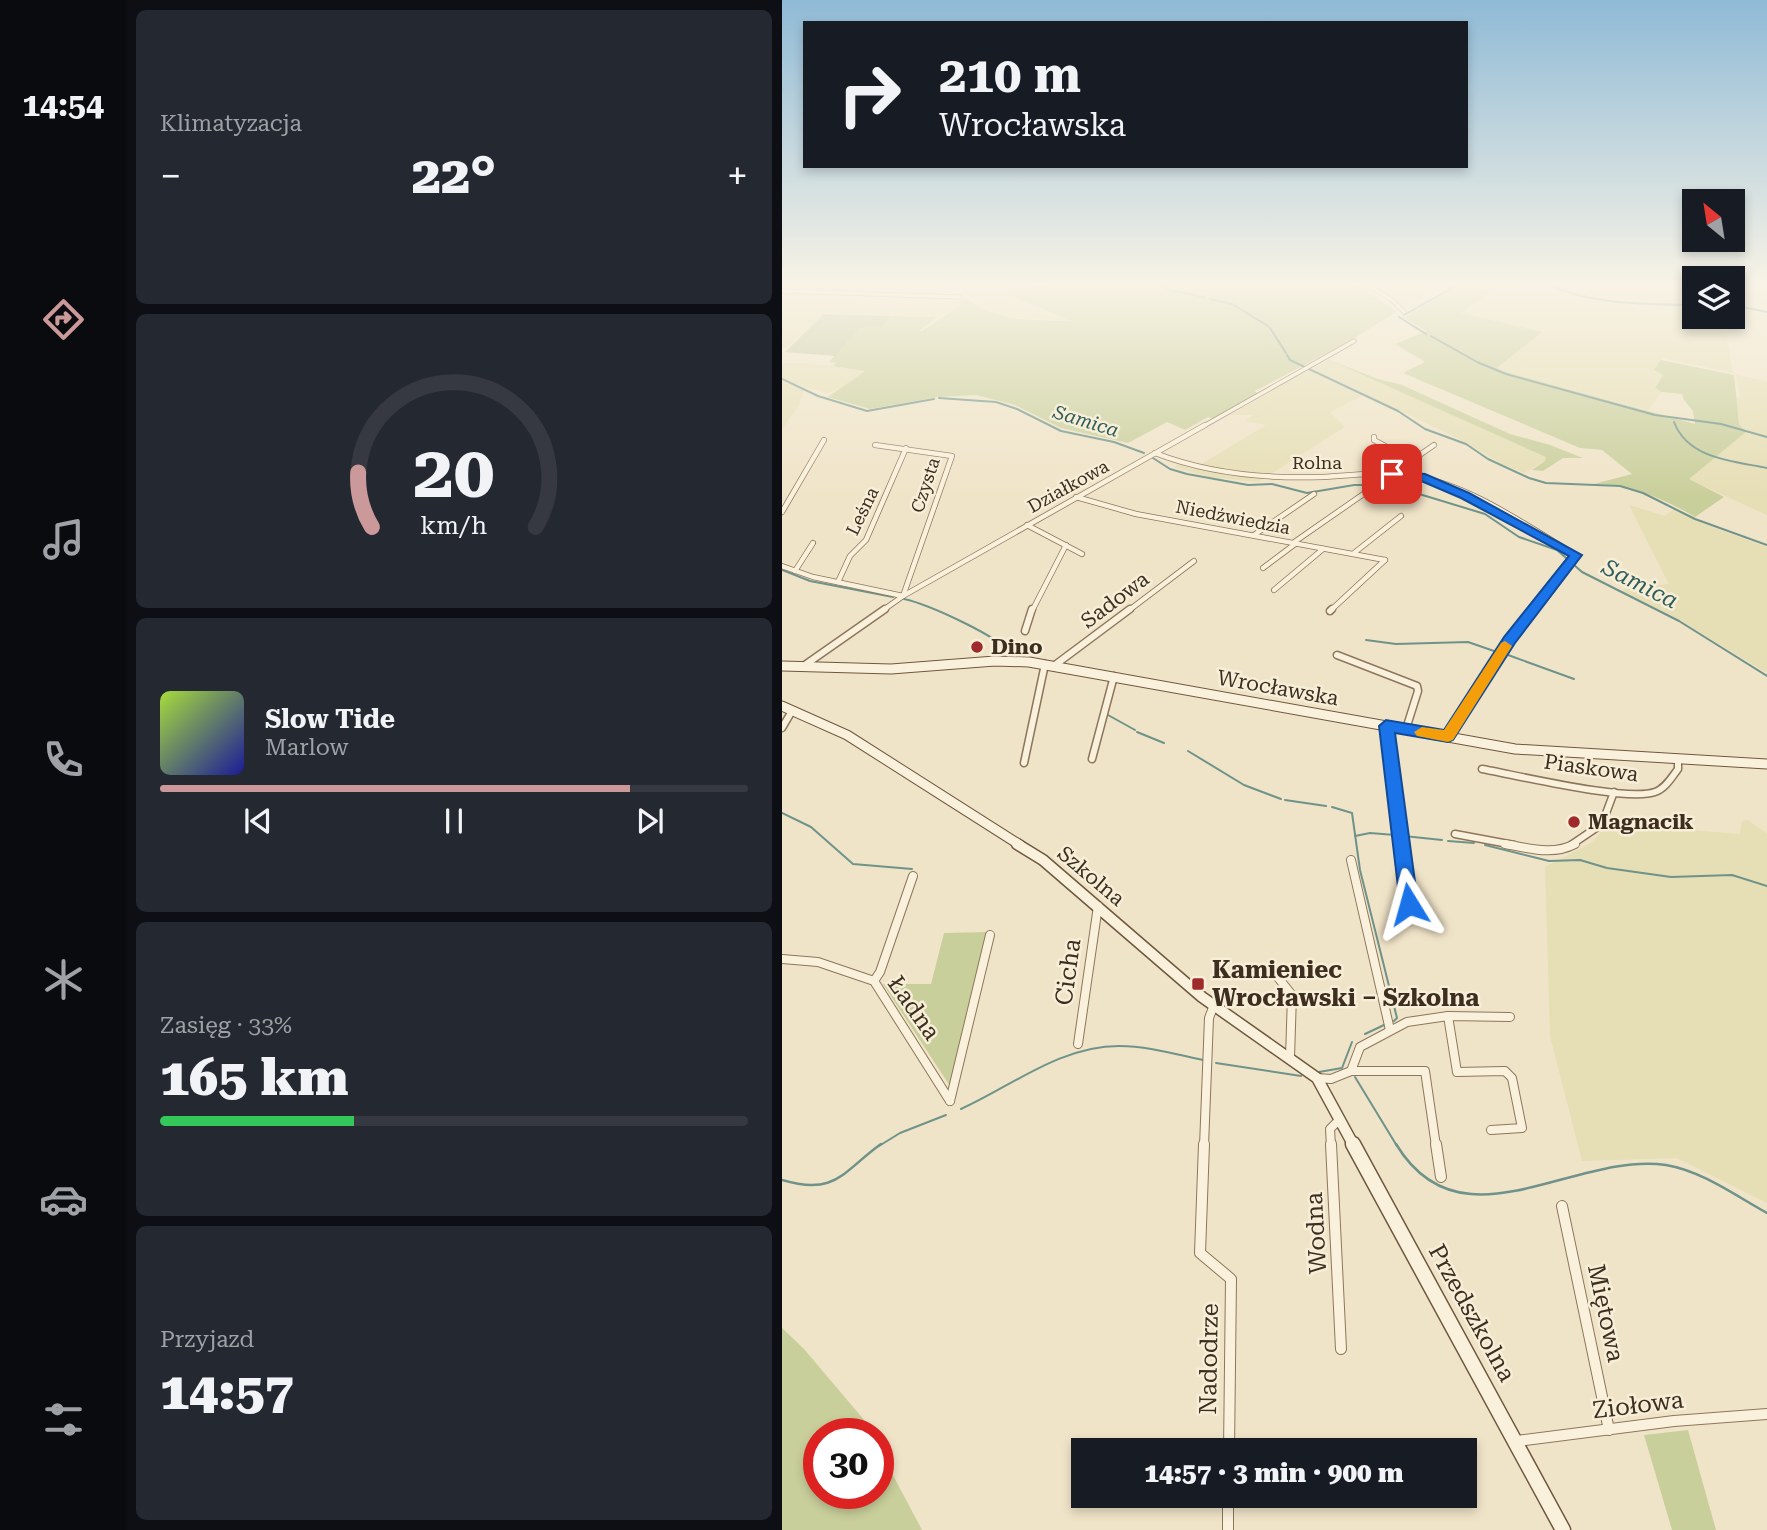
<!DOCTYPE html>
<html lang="pl">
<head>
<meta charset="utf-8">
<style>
  body { margin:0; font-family:"Roboto Serif",serif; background:#242831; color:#f1f3f6; height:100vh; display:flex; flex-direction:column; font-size:26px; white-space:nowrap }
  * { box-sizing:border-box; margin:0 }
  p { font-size:23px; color:#9ea1a6 }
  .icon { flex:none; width:38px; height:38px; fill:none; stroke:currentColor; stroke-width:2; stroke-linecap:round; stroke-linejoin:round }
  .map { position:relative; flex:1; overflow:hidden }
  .details { display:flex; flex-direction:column; gap:10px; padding:10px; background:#0d0f14; width:656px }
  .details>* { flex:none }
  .hud { position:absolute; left:21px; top:21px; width:665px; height:147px; border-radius:0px; box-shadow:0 4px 10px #0003; background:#171b24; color:#f1f3f6; overflow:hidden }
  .needle { width:46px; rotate:330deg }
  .tools { position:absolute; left:900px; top:189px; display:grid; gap:14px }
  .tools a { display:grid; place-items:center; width:63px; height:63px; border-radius:0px; background:#171b24; box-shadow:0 4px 10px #0003; font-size:35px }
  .speed { position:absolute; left:21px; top:1418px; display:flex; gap:14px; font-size:35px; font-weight:700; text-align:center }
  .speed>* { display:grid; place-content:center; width:91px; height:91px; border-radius:50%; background:#171b24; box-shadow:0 4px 10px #0003; line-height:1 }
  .speed .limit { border:10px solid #d22; background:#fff; color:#111 }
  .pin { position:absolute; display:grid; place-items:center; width:60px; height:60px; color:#fff; margin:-30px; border-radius:14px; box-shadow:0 4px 10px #0006 }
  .me { position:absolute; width:77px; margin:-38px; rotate:352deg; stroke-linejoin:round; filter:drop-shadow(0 0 5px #0008) }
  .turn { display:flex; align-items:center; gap:24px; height:147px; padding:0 21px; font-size:32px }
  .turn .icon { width:91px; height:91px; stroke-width:2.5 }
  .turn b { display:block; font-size:49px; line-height:60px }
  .big { font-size:52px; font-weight:800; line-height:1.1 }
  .details .card { flex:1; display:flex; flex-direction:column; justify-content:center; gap:10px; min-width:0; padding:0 24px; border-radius:10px; background:#242831 }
  .details .dial { align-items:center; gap:0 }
  .dial svg { height:182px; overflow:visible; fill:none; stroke:#363941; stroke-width:7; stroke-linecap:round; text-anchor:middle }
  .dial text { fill:#f1f3f6; stroke:none }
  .song { display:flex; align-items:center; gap:21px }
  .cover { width:84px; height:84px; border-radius:10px; background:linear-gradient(135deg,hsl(80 70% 55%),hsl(240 70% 35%)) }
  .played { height:7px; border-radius:4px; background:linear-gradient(90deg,#cc999b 80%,#363941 80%) }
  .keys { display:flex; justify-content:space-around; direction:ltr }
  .heat { display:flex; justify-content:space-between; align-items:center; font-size:38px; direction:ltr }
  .charge { height:10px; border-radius:5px; background:linear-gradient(90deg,#34c759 33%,#363941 0) }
  .trip { position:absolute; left:289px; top:1438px; width:406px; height:70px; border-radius:0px; background:#171b24; box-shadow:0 4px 10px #0003; font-weight:800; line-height:70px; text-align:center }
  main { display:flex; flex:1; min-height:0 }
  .dock { display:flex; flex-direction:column; width:126px; justify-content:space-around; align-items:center; background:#090b0e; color:#9ea1a6 }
  .dock .icon { width:49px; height:49px }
  .dock .selected { color:#cc999b }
  .dock b { font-size:32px; color:#f1f3f6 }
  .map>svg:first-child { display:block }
  .farmland { fill:#e6deb5 }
  .green { fill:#c9cf9b }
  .cemetery { fill:#bfc49a }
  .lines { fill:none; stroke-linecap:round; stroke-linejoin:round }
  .stream-far1 { stroke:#6f938a; stroke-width:2 }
  .stream { stroke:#6f938a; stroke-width:2.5 }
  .street-far4-casing { stroke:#8d765c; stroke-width:5 }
  .street-far3-casing { stroke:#8d765c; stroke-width:6 }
  .street-far2-casing { stroke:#8d765c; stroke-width:9 }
  .street-far1-casing { stroke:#8d765c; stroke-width:10 }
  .street-casing { stroke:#8d765c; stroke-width:12 }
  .secondary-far2-casing { stroke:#6f573f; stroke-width:11 }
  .secondary-far1-casing { stroke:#6f573f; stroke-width:13 }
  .secondary-casing { stroke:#6f573f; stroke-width:17 }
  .street-far4 { stroke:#faf1dc; stroke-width:3.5 }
  .street-far3 { stroke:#faf1dc; stroke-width:4.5 }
  .street-far2 { stroke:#faf1dc; stroke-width:6 }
  .street-far1 { stroke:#faf1dc; stroke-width:8 }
  .street { stroke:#faf1dc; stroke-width:10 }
  .secondary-far2 { stroke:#faf1dc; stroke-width:9 }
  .secondary-far1 { stroke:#faf1dc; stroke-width:10 }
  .secondary { stroke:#faf1dc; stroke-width:14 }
  .route { fill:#1a73e8; stroke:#114b97; stroke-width:2 }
  .slow { fill:#f59e0b }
  .poi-dot { fill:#9e2a2b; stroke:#f7eed8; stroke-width:2.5 }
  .labels { text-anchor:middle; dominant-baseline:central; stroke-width:5; stroke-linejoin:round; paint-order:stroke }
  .far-street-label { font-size:18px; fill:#3d2e20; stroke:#f7eed8 }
  .far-water-label { font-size:19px; font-style:italic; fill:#2f5d5a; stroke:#f7eed8 }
  .street-label { font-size:21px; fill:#3d2e20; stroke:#f7eed8 }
  .poi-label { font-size:21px; font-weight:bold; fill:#3d2e20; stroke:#f7eed8; text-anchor:start }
  .water-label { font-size:23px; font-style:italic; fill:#2f5d5a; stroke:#f7eed8 }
  .near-poi-label { font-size:24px; font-weight:bold; fill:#3d2e20; stroke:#f7eed8; text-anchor:start }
  .near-street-label { font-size:24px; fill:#3d2e20; stroke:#f7eed8 }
</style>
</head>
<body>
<main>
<nav class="dock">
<b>14:54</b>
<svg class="icon selected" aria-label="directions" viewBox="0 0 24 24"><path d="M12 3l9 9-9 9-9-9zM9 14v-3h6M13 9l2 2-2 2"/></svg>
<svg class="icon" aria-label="music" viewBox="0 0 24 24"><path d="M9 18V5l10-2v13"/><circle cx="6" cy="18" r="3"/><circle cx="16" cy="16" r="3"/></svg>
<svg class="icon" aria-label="phone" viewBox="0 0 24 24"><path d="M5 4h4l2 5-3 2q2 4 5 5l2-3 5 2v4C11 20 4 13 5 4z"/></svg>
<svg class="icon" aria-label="climate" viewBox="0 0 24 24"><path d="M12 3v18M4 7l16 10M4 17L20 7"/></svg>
<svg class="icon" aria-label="car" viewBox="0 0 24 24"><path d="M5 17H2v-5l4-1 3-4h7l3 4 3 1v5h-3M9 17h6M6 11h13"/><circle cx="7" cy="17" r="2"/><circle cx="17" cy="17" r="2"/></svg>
<svg class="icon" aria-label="filters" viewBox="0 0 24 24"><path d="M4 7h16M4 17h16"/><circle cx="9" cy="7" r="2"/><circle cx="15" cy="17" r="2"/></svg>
</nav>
<section class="details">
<div class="card"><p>Klimatyzacja</p>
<div class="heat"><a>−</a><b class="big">22°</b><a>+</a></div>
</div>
<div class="card dial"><svg viewBox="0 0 100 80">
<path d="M14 69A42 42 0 1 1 86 69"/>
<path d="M14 69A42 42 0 0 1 8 45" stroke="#cc999b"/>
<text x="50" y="56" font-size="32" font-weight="700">20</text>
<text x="50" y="72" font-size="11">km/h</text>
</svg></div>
<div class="card">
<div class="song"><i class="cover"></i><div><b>Slow Tide</b><p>Marlow</p></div></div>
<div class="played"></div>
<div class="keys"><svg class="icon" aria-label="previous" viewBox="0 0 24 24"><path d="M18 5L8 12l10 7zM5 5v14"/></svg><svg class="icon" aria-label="pause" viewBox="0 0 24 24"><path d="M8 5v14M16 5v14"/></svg><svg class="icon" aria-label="next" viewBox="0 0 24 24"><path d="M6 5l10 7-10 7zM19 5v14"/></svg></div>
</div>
<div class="card"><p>Zasięg · 33%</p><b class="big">165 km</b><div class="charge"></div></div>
<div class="card"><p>Przyjazd</p><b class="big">14:57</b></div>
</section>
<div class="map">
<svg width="985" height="1530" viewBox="0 0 985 1530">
  <rect width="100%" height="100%" fill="#f0e4c8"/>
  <!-- farmland -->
  <g class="farmland">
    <polygon points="169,283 273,283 224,293 294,321 214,317"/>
    <polygon points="584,283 660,283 621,310"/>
    <polygon points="721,283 912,283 912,317 942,317 951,373 880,358 881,375 873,387 880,392 866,410 724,372 715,368 760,332 678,313"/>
    <polygon points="950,283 985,283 985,306 950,298"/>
    <polygon points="0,294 170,299 178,301 179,305 160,317 43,313 6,347 0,347"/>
    <polygon points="545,359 759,454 764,457 763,461 742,473 720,464 681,441 531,369"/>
    <polygon points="0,363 24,363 84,370 54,391 44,393 6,382 0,377"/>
    <polygon points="526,370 580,396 548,412 563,427 476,482 428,477 392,467 396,464 411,469 484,425 463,421 471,415 448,415"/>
    <polygon points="954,375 985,381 985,515 906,479 964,432 957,424 954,397 958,397"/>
    <polygon points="0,381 22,390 17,405 0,429"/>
    <polygon points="847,505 883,516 892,509 922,524 985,547 985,673 894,618 840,591 845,588 887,584"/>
    <polygon points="834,816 874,821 884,828 958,834 960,821 965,820 985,833 985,1203 895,1158 800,1161 768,1036 763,867 809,843"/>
  </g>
  <!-- green -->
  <g class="green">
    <path d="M273,283H570L615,311L568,341L473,391L475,394L431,419L426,417L403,430L385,422L346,443L279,428L233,405L194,395L156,397L88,409L46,397L83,371L51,366L54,363L47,362L79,327H100L109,316L156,317L138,330L140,331L179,305L178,301L184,298C214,323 253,320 291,321L223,293Z"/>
    <path d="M680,283H721L679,313L760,332L715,368L724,372L913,424L911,411L902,400L900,394L880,392L873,388L881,375L872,370L879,360L952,375L957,424L964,432L907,479L942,497L913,517C880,498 851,485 812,484L850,474L820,450L798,448L621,373L643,362L613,344L645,331L622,318Z"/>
    <polygon points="545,359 596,379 620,385 728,434 768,445 801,458 781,458 761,471 750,470 763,461 764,457"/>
    <polygon points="206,932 170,1089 101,984 149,984 162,933"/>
    <polygon points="0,1328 22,1349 83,1421 89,1433 37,1433 37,1493 96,1493 96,1447 140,1530 0,1530"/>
    <polygon points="906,1430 934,1530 890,1530 862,1435"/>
  </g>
  <!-- cemetery -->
  <polygon class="cemetery" points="42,314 109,316 100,327 79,327 53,356 3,352"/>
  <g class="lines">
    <!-- stream-far1 -->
    <g class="stream-far1">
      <polyline points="381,283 384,289 422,297"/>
      <path d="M762,283C809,305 861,304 912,305"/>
      <polyline points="428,299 450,304 486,326"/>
      <polyline points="950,305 985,312"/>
      <polyline points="622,315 679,283"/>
      <polyline points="617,317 644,334"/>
      <polyline points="488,328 504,353"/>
      <polyline points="649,336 695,362 724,374 873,415 939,424 985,437"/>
      <polyline points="505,355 508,360 616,411 643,429 684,444 706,459 747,478 764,483 838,486 861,493 913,519 985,545"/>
      <polyline points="0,379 36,396 85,411 152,399"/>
      <polyline points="157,398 214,402 235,409 279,431 332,442 362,453"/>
      <path d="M892,422C906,459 951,461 985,468"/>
      <polyline points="371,458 388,469 405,474 466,485 490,484 525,493 572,485 590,485"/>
      <polyline points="597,486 624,490 703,514 737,537 775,550 800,572 897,621 985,676"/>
      <polyline points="0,570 28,581 111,597"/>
      <path d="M122,599C145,604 220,637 231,656L242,657"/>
      <polyline points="584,640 614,644 686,642 712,651"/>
      <polyline points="726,655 792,679"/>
      <polyline points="326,715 353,730"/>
      <polyline points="355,732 382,743"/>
      <polyline points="406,751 462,785 499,799"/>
      <polyline points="503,800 544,806"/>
      <polyline points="550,807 570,813 578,870 615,1018 612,1021"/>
      <polyline points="0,813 29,827 71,864 130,869"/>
      <polyline points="573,836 588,833 613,835"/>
      <polyline points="622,836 660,840"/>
      <polyline points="666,841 692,843"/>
      <polyline points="703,845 767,861 798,860 825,868 889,877 950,875 985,886"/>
      <polyline points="583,1034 602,1025"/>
      <polyline points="434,1063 519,1076"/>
      <polyline points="537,1072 560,1068 570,1042"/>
      <polyline points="573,1077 615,1146"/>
      <path d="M179,1109C230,1086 278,1046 337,1046C365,1046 393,1054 421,1060"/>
      <polyline points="97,1146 118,1133 164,1115"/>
    </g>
    <!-- stream -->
    <g class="stream">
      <path d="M614,1144C679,1252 792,1151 884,1165C920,1171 954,1196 985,1213"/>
      <path d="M0,1180C54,1196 60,1172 99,1144"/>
    </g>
    <defs>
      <g id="street-far4">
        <polyline points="583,283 610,300 622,312"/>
        <polyline points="0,291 178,297"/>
        <polyline points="420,427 572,341"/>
      </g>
      <g id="street-far3">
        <polyline points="592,437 592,440 630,461"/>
        <path d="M373,453C427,474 483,479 541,477C569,476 598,471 626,475C686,483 743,525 794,555L750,611"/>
        <polyline points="294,497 354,514 603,560"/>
        <polyline points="0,512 42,440"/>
        <polyline points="245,525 300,554"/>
        <polyline points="472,535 532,494"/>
        <polyline points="511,543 652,445"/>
        <polyline points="572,553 619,516"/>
        <polyline points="0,566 31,577 121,596 170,456 93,445"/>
        <polyline points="481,568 513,544"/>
        <polyline points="13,571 31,543"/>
        <polyline points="56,582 68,556 84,540 124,448"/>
        <polyline points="492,590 541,549"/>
        <polyline points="100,611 121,596 423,425"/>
        <polyline points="250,611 284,545"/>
        <polyline points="346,611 412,561"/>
        <polyline points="548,611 603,560"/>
      </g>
      <g id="street-far2">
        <polyline points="548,611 550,609"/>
        <polyline points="243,631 250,609"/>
        <polyline points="555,655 635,686 636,691 624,729"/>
        <polyline points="273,665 348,609"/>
        <polyline points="20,667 103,609"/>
        <polyline points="604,726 619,845"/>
        <polyline points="0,728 10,711"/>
        <polyline points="666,737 727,640 752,609"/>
        <polyline points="310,759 332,676"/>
        <polyline points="242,763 263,664"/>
        <path d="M700,769C734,775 845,802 873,792C883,789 890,777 896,769V760"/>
        <polyline points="673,834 732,845"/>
        <polyline points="789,845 820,824 832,792"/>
      </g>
      <g id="street-far1">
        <polyline points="619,844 627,904"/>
        <path d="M723,844C747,848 770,856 793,844"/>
        <polyline points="569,860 608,1030"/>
        <polyline points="0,959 36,962 92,981 168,1101"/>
        <polyline points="490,970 510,995 508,1058"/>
        <polyline points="92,981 98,972 131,876"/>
        <polyline points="666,1016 675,1072 723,1071 730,1078 740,1128 709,1130"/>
        <polyline points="296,1044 316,906"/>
        <polyline points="569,1071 643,1071 654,1146"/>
        <polyline points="535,1078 549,1079 569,1071 578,1047 625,1022 666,1016 728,1017"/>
        <polyline points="168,1101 208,935"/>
        <polyline points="422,1146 427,1018 432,1005"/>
        <polyline points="549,1146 548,1129 558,1119"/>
      </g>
      <g id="street">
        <polyline points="422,1144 418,1253 449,1279 447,1451"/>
        <polyline points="549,1144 559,1349"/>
        <polyline points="654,1144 659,1177"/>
        <polyline points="780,1206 827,1430"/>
        <polyline points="735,1441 892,1421 985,1414"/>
        <polyline points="446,1496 446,1530"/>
      </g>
      <g id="secondary-far2">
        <polyline points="0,666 109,669 213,661 247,662 733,749 985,764"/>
        <polyline points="0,706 65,735 238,845"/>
      </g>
      <polyline id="secondary-far1" points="235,844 261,860 420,997 535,1078 572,1146"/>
      <polyline id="secondary" points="571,1144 781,1530"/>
    </defs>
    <!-- street-far4 casing -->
    <use href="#street-far4" class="street-far4-casing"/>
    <!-- street-far3 casing -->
    <use href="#street-far3" class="street-far3-casing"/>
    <!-- street-far2 casing -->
    <use href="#street-far2" class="street-far2-casing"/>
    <!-- street-far1 casing -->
    <use href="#street-far1" class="street-far1-casing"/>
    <!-- street casing -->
    <use href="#street" class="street-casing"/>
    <!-- secondary-far2 casing -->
    <use href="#secondary-far2" class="secondary-far2-casing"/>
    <!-- secondary-far1 casing -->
    <use href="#secondary-far1" class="secondary-far1-casing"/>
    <!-- secondary casing -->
    <use href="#secondary" class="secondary-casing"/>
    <!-- street-far4 -->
    <use href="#street-far4" class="street-far4"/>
    <!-- street-far3 -->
    <use href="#street-far3" class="street-far3"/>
    <!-- street-far2 -->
    <use href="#street-far2" class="street-far2"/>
    <!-- street-far1 -->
    <use href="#street-far1" class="street-far1"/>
    <!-- street -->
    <use href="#street" class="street"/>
    <!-- secondary-far2 -->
    <use href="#secondary-far2" class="secondary-far2"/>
    <!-- secondary-far1 -->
    <use href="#secondary-far1" class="secondary-far1"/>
    <!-- secondary -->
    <use href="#secondary" class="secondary"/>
  </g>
  <!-- sky -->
  <linearGradient id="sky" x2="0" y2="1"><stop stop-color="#8fbad6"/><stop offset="0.57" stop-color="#f8f3e6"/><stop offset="1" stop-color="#f8f3e6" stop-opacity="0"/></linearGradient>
  <rect width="985" height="497" fill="url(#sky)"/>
  <!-- route -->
  <polygon class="route" points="610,471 643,474 687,493 800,555 733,643 671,740 666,742 613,733 636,904 633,909 627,912 620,909 618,904 597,726 604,720 662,730 722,637 787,556 679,498 637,480 606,477 604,474"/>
  <!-- slow -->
  <polygon class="slow" points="723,641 730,646 671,740 666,742 635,736 632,732 640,727 662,730 719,643"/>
  <!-- markers -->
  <g class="poi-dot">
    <circle cx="195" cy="647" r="7"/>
    <circle cx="792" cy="822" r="7"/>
    <rect x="409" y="977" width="14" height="14" rx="3.5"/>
  </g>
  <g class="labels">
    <!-- far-street labels -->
    <g class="far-street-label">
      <text x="535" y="462">Rolna</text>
      <text transform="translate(143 485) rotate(-72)">Czysta</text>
      <text transform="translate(286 486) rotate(-29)">Działkowa</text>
      <text transform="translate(80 511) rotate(-64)">Leśna</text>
      <text transform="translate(451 517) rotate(11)">Niedźwiedzia</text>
    </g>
    <!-- far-water labels -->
    <g class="far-water-label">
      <text transform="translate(304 421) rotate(17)">Samica</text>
    </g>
    <!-- street labels -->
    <g class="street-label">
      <text transform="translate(333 600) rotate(-37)">Sadowa</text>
      <text transform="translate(496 688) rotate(10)">Wrocławska</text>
      <text transform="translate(809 768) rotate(8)">Piaskowa</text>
      <text transform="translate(309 876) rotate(40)">Szkolna</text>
    </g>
    <!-- poi labels -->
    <g class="poi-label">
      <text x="209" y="647">Dino</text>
      <text x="806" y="822">Magnacik</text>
    </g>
    <!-- water labels -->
    <g class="water-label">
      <text transform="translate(858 584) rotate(27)">Samica</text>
    </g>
    <!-- near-poi labels -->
    <g class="near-poi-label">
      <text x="430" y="970">Kamieniec<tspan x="430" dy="28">Wrocławski – Szkolna</tspan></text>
    </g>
    <!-- near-street labels -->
    <g class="near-street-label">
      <text transform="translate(286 972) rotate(-82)">Cicha</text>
      <text transform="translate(132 1008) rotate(55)">Ładna</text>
      <text transform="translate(534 1233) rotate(-93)">Wodna</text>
      <text transform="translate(690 1313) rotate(61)">Przedszkolna</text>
      <text transform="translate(824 1313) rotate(78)">Miętowa</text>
      <text transform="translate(427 1359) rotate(-89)">Nadodrze</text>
      <text transform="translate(856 1405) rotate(-7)">Ziołowa</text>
    </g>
  </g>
</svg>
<div class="tools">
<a><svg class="needle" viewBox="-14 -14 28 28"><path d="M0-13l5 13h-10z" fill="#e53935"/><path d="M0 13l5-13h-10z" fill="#9ea1a6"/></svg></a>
<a><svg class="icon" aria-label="layers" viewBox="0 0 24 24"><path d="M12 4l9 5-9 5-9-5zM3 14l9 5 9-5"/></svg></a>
</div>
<div class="speed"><div class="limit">30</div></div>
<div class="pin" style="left:610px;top:474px;background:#d93025"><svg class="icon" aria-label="arrive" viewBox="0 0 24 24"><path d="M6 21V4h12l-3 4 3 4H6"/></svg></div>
<svg class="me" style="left:627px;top:904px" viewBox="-20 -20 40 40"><path d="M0-17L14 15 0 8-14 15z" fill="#1a73e8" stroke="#fff" stroke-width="4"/></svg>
<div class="trip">14:57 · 3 min · 900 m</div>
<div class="hud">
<div class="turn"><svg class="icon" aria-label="right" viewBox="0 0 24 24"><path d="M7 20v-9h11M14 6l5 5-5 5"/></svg><div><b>210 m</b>Wrocławska</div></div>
</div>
</div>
</main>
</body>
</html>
